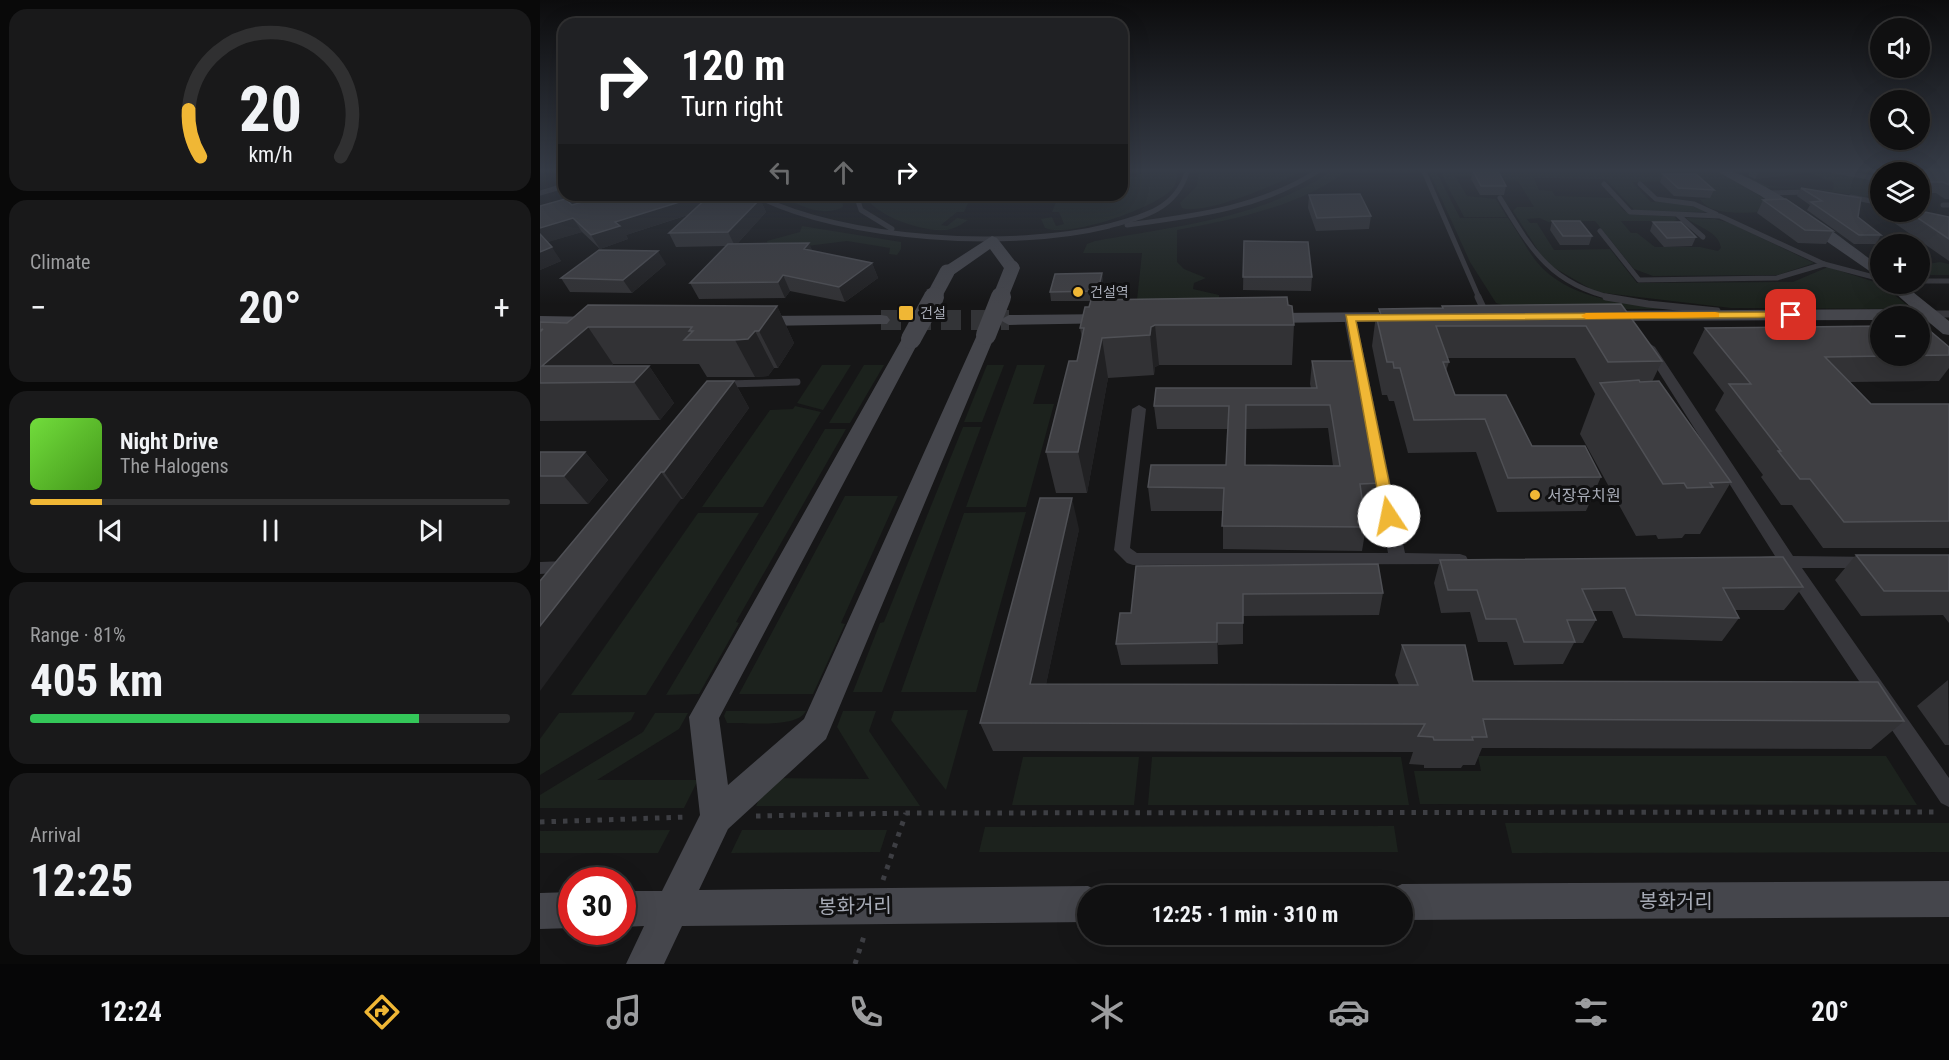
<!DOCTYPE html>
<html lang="en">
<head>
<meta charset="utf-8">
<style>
  body { margin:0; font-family:"Roboto Condensed","Noto Sans KR",sans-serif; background:#19191a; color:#f1f3f6; height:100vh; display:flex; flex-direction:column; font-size:22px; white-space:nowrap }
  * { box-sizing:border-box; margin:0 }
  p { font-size:20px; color:#9c9d9f }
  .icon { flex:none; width:33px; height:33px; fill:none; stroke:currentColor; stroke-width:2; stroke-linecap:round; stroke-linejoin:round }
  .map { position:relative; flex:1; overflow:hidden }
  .side { display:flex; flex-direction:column; gap:9px; padding:9px; background:#090909; width:540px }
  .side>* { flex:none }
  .top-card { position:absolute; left:18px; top:18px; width:570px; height:183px; border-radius:18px; box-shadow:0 6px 24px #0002,0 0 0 2px #303031; background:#202124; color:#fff; overflow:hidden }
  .controls { position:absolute; left:1330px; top:18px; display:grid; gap:12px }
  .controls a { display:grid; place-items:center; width:60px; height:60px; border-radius:50%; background:#101011; box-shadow:0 6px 24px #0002,0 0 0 2px #303031; font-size:30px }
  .speed { position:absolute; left:18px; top:867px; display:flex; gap:12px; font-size:30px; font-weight:700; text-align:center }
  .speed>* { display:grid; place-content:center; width:78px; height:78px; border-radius:50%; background:#101011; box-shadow:0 6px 24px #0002,0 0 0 2px #303031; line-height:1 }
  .speed .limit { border:9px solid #d22; background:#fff; color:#111 }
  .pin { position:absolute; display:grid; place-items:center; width:51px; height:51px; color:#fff; margin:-26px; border-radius:12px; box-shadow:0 3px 9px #0006 }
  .me { position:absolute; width:66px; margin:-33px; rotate:349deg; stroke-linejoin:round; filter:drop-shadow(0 0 4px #0008) }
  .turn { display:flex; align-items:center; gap:21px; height:126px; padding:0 24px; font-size:27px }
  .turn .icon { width:78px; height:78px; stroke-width:2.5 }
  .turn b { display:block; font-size:42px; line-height:51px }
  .lanes { display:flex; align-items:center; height:57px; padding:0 24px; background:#0003; justify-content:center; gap:30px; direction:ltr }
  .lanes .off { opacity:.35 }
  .big { font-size:45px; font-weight:700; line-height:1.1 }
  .side .tile { flex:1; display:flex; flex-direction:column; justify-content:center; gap:9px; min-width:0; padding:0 21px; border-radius:18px; background:#19191a }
  .side .dial { align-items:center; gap:0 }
  .dial svg { height:156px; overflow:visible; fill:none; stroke:#303031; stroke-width:7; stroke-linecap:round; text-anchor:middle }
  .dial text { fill:#f1f3f6; stroke:none }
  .song { display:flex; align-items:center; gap:18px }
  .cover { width:72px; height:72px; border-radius:9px; background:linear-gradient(135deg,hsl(100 70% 55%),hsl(100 70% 35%)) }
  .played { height:6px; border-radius:3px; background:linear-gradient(90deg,#f0b735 15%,#303031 15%) }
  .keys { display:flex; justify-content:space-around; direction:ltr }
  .heat { display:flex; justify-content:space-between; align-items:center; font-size:33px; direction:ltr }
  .charge { height:9px; border-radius:4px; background:linear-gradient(90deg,#34c759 81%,#303031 0) }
  .trip { position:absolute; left:537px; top:885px; width:336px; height:60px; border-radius:30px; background:#101011; box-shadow:0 6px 24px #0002,0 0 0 2px #303031; font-weight:700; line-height:60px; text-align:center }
  .menu { display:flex; height:96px; justify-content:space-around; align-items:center; background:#060607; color:#9c9d9f }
  .menu .icon { width:42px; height:42px }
  .menu .on { color:#f0b735 }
  .menu b { font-size:27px; color:#f1f3f6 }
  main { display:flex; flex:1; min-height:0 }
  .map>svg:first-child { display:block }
  .green { fill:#1c221d }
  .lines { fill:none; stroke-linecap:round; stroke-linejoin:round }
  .secondary-tunnel { stroke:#333437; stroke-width:20; stroke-dasharray:20 10; stroke-linecap:butt }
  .path { stroke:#3d3e43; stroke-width:5; stroke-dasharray:4.5 7; stroke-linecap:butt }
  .lane-far1 { stroke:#37373c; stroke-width:5 }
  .lane { stroke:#37373c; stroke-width:7 }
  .street { fill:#37373c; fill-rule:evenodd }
  .secondary { fill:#45464c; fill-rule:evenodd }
  .secondary-bridge-far1 { stroke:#45464c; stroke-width:15 }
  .secondary-bridge { stroke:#45464c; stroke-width:20 }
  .wall { fill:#323235; fill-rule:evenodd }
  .shaded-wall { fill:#212123 }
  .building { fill:#3f3f43; stroke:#4f5055; stroke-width:1.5; fill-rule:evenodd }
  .route { fill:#f0b735; stroke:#9c7722; stroke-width:1.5 }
  .slow { fill:#f59e0b }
  .poi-dot { fill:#f0b735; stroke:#111112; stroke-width:2 }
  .labels { text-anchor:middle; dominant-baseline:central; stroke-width:6; stroke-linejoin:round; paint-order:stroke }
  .far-poi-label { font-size:14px; fill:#a8acb7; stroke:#111112; text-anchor:start }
  .poi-label { font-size:16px; fill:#a8acb7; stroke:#111112; text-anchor:start }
  .near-street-label { font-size:20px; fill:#a8acb7; stroke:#111112 }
</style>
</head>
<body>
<main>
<section class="side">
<div class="tile dial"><svg viewBox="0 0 100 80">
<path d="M14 69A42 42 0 1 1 86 69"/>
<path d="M14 69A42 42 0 0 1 8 45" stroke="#f0b735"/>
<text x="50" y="56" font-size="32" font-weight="700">20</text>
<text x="50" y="72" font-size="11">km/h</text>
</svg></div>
<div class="tile"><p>Climate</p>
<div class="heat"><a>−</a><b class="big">20°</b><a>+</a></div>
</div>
<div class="tile">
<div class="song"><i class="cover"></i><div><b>Night Drive</b><p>The Halogens</p></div></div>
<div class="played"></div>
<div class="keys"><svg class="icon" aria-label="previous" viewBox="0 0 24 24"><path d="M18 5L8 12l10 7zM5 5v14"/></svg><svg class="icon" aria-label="pause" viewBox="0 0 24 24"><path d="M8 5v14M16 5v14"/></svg><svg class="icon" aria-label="next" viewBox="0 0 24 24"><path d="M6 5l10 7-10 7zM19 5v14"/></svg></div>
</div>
<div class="tile"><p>Range · 81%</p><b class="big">405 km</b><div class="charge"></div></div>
<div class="tile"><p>Arrival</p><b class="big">12:25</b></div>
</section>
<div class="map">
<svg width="1409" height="964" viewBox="0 0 1409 964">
  <rect width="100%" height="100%" fill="#161617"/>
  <!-- green -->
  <g class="green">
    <path d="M600,169H637C638,177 637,184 631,190C613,209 529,238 505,228L501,219L512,217L516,226L524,224L519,212H512L516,202H538L541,195H582V183L585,177H597Z"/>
    <path d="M659,169H766C743,182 666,216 642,208L640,203L657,186Z"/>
    <path d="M794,169H810C761,206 697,219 637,230V262L644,269L666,278L654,283L653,289L679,295V308L596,309L602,253H543L547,244L555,241C635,226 726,218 794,169Z"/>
    <path d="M888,169H895L920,218H968C978,232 986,248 996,261C1028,300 1081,302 1127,309L979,310L956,303L930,262Z"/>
    <path d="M1174,169L1244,210C1222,211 1172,220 1160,199H1166L1152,181L1092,182L1111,202C1131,202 1148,203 1167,212L1095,211L1066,179L994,178L999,190L1012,191L1015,196L1074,198L1083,210L1090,214L1135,217L1137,220L1134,221H1081L1091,233H1097L1115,247H1160L1178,251L1181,248C1179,232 1158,227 1146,218L1175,219L1190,223L1274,263L1238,275L1113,276L1094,269L1055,221L1008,222L1000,218L987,219L990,223H997L1014,250L1070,249L1097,283L1253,282L1288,267L1341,284L1367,305L1366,309L1191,308L1056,292L1006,263L973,211L977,207H994L978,181L947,179L945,176L916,177L927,196L956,199L967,217H924L899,170Z"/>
    <polygon points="1195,171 1228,186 1293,190 1294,183 1270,173 1289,171 1330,179 1332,194 1325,197 1274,189 1224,187 1190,172"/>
    <path d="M239,195H302L303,207C282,218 258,205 239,195Z"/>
    <path d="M325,195H410L406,201H429L424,212H417L401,225L407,226L417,218L428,220C423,223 418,227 411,229C390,235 334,217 325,195Z"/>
    <polygon points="262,226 361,242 361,249 357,255 349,254 350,248 307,241 267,246 228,246 227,241 260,232"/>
    <polygon points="1400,262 1409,264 1409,275 1380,275 1380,265"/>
    <polygon points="282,365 311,365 283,410 257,403"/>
    <polygon points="324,365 344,365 310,423 289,423"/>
    <polygon points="447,365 464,365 442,422 424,422"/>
    <polygon points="477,365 505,365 493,404 514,404 486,507 426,507"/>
    <polygon points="255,406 281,412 223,507 162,507 230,410 253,409"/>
    <polygon points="423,427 441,427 342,692 313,692 340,623 344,622"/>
    <polygon points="285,429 306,429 196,622 199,623 159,694 126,695"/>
    <polygon points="305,496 358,496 301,623 305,624 273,694 199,694"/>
    <polygon points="486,512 436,692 361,692 424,513"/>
    <polygon points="158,513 219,513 106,695 31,695"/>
    <polygon points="428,710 406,790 351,720 354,711"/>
    <path d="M186,711H266C257,729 206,722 187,723L184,716Z"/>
    <polygon points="303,711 336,711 329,731 380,806 216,806 228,778 329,779 297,727"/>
    <polygon points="95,712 91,720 0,775 0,739 19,713"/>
    <polygon points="115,713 148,713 139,729 57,780 158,780 144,808 0,808 0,795 103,732"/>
    <polygon points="938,756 1346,756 1377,805 880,804 874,771 941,771"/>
    <polygon points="483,757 599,757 594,805 472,805"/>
    <polygon points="612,757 861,757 869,805 608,805"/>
    <polygon points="965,823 1409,823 1409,852 972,853"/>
    <polygon points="854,826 858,852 439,852 445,827"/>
    <polygon points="130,830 118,853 0,853 0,831"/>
    <polygon points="202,830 347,830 340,852 191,853"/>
  </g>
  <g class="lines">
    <!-- secondary-tunnel -->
    <polyline class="secondary-tunnel" points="341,320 469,320"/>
    <!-- path -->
    <g class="path">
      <polyline points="216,816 366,813 1396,812"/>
      <polyline points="0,822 148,817"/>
      <polyline points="343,880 366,813"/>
      <polyline points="315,964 325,933"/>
    </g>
    <!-- lane-far1 -->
    <g class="lane-far1">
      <polyline points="883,169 939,298"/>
      <polyline points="1284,169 1339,179"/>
      <polyline points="1064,184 1090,212 1180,216 1284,264 1341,279"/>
      <polyline points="1100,184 1116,199 1154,204 1176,214"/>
      <polyline points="0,193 24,186"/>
      <polyline points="1227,193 1269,192"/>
      <path d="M215,195C304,241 473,250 569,226C603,217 636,209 647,172L645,169"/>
      <polyline points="316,195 321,210 352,229"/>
      <polyline points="1311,197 1341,203"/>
      <path d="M960,198C991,249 1010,284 1073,298"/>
      <polyline points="1337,202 1338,169"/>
      <polyline points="1403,205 1409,205"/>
      <polyline points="1138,215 1163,237"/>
      <path d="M587,225C655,216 722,208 781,169"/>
      <polyline points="1060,231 1099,280 1237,278 1284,264"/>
      <polyline points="1380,281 1409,281"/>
    </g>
    <!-- lane -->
    <g class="lane">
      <polyline points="938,297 945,312"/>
      <polyline points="1066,297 1108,304 1177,311"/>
      <polyline points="1391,314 1409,314"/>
      <polyline points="187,384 257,382"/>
    </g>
    <!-- street -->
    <g class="street">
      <polygon points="810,314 816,318 865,553 920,554 926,556 928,560 926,564 593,565 587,563 574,550 592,409 599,405 606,409 590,548 597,553 848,553 804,318"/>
      <polygon points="1109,343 1115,347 1253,556 1337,557 1339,562 1337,567 1331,568 1262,568 1409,778 1409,807 1401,803 1243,568 1220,567 1218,562 1220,557 1235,556 1103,347"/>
      <polygon points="26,561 32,562 34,567 32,572 0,574 0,562"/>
    </g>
    <!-- secondary -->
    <g class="secondary">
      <path d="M1173,169C1214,166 1305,242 1341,267V279L1221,196Z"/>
      <polygon points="452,236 457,238 478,265 480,268 478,271 466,271 450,249 413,275 401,275 399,272 401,269"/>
      <polygon points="1345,284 1363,284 1409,321 1409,335 1403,334 1385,319 1380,319 1380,316 1341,316 1341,320 1058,321 1049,316 1058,311 1373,309"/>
      <polygon points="866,312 875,317 872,321 722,323 713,318 722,313"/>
      <polygon points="572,314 581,319 578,323 469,325 460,320 469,315"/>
      <polygon points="341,315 347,316 350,320 347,324 214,326 205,321 214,316"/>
      <polygon points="0,316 58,317 67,322 58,327 0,326"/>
      <polygon points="446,330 455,335 286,739 188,829 159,890 548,886 560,892 562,896 548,896 548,922 142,926 124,964 86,964 104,926 82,927 82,891 122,891 160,815 149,717 362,339 371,334 380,339 179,718 188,785 264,719 437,335"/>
      <polygon points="1409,881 1409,917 862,920 862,896 847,896 850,890 862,884"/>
      <polygon points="32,892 32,928 0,929 0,893"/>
    </g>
    <!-- secondary-bridge-far1 -->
    <g class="secondary-bridge-far1">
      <polyline points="393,298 407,272"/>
      <polyline points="460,298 472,268"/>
    </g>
    <!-- secondary-bridge -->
    <g class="secondary-bridge">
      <polyline points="446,335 461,297"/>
      <polyline points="371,339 394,297"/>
    </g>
  </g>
  <!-- wall -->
  <g class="wall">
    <polygon points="1208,169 1281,169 1280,171 1215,179 1209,176"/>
    <polygon points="1348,169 1409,169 1409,199 1405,199 1396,193 1380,193 1380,172 1350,172 1347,171"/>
    <polygon points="933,171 966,186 964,195 940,195 931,179"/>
    <polygon points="1123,174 1174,190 1170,198 1134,196 1120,182"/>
    <polygon points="1261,188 1318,217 1341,235 1336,244 1314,244 1267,210 1270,205 1257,196"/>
    <polygon points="769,195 831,216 829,229 776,231 768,208"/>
    <polygon points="220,199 226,212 197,244 273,251 332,263 338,278 305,302 250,291 245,298 159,299 150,283 186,246 136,247 129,233 148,215 86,235 88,239 60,249 42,232 7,242 21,261 0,270 0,206"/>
    <polygon points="1223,200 1293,231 1286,244 1258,243 1217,213"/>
    <polygon points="1360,212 1380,212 1409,217 1409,261 1353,222"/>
    <polygon points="1012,221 1052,236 1049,245 1020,245 1010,230"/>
    <polygon points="1113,222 1156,237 1152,246 1124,247 1110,231"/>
    <polygon points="704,241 772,277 771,291 703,290"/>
    <polygon points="126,264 92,293 30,292 21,278"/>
    <polygon points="562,273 563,283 560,300 748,305 754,325 752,365 619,365 615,367 614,375 568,378 547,493 516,493 506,452 537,361 542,338 540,328 549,307 551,301 511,301 510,292"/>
    <polygon points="1081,304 1122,361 1112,382 1191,482 1160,534 1145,534 1142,538 1118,539 1116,535 1096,536 1040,434 1055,394 1035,358 907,358 909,362 906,371 915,395 992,446 1061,477 1046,511 957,512 936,452 868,453 854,401 849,401 847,395 842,395 832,346 836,315 839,315 839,309 902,308 902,306"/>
    <polygon points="237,306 254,343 238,368 234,368 228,376 215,377 167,377 159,364 73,364 71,366 109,366 134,403 120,420 0,421 0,322 27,323"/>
    <polygon points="1165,328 1409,347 1409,368 1399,381 1310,382 1331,404 1409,404 1409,548 1283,548 1252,505 1241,505 1221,477 1223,475 1175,410 1184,393 1153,353"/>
    <path d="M772,361L841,483L837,507H823L826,527L822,551L683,549V511H611L608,487L686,465L687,429H617L614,406L771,388L770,384ZM788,428L793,466L705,465L706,429Z"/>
    <polygon points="194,381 209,408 143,499 141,499 0,581"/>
    <polygon points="0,452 45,452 68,480 48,504 0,504"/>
    <polygon points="539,529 506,684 859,685 855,675 862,645 933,681 1364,721 1331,749 942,748 935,765 923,765 921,768 884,768 884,765 869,764 873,752 453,751 440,723"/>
    <polygon points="1316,555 1409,555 1409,623 1403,615 1321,616 1295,580"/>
    <polygon points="900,560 1263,587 1244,610 1195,610 1199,618 1182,641 1083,638 1072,611 1052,611 1056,620 1043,643 1034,643 1023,664 974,665 967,642 938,642 930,612 901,613 894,583"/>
    <polygon points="596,566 843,593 839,615 703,616 703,644 678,645 678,664 581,665 576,644 591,613"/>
    <polygon points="1408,680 1409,745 1405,745 1377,706"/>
  </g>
  <!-- shaded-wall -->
  <g class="shaded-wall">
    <polygon points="1220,169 1281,169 1280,171 1215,179"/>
    <polygon points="162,195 177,195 181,204 86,235 88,239 60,249 51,235 75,222"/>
    <polygon points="220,199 226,212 195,246 188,232"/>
    <polygon points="33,218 42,232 5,243 0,236 0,228"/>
    <polygon points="269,243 276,258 264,249"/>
    <polygon points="12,247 21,261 0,270 0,252"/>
    <polygon points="118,251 126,264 92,293 83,280"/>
    <polygon points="332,263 338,278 305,302 299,287"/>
    <polygon points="562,273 563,283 559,301 558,291"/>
    <polygon points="243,275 250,291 245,298 238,282"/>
    <polygon points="237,306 254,343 238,368 219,331"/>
    <polygon points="615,325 619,365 615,367 614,375 610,335 611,327"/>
    <polygon points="48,327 73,364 54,382 0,379 0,330"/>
    <polygon points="215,331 234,368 228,376 215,377 195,340"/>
    <polygon points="562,338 568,378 547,493 538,452"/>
    <polygon points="109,366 134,403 120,420 94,382"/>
    <polygon points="194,381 209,408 143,499 124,472"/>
    <polygon points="45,452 68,480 48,504 24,476"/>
    <polygon points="121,472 141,499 0,691 0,626"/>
    <polygon points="532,498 539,529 500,713 490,684"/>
    <polygon points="677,623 678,645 678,664 677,642"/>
  </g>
  <!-- building -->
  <g class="building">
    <polygon points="1368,169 1409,169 1409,185 1403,182 1388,182 1380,177 1380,172 1374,172"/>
    <polygon points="933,171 958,171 966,186 941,186"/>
    <polygon points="1123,174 1156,174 1174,190 1138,188"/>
    <polygon points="1261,188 1321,198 1318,217 1341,235 1319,235 1271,202 1282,201"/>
    <polygon points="820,194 831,216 777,218 769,195"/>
    <polygon points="66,195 162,195 75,222 80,226 51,235 33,218 0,228 0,206 25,199 32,205"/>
    <polygon points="170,195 215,195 220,199 188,232 129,233"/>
    <polygon points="1246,199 1293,231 1265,230 1223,200"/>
    <polygon points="1380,211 1409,217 1409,239 1369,212 1380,212"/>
    <polygon points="1012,221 1040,221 1052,236 1023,236"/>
    <polygon points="1113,222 1141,222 1156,237 1127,238"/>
    <polygon points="0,234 12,247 0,252"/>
    <polygon points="704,241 768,242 772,277 703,277"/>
    <polygon points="269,243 264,249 332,263 299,287 243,275 238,282 150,283 188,244"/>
    <polygon points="59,250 118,251 83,280 21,278"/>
    <polygon points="562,273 558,291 510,292 515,274"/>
    <polygon points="747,297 748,305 752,306 754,325 615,325 611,327 610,335 562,338 538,452 506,452 529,361 537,361 544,328 540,328 545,307 549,307 551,300"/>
    <polygon points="1081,304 1122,361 1068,362 1046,326 896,326 909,362 903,362 915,395 966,395 992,446 1045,446 1061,477 968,478 945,419 874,420 860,368 854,368 853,362 847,362 836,315 841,315 839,309 903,308 902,306"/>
    <polygon points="48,305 237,306 219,331 215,331 208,339 195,340 144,340 153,331 149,331 152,327 48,327 2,366 109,366 94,382 0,383 0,332 3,329 0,330 0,322 27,323"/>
    <polygon points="1383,325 1409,347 1409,355 1285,357 1331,404 1409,404 1409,521 1304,522 1270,479 1260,479 1238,451 1241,451 1189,384 1211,384 1165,328 1341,326 1341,356 1380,356 1380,326"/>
    <path d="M772,361H816L841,483L820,484L826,527L682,526L684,488L608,487L611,465H686L689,406H614L616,388H777ZM706,405H790L800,466L705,465Z"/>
    <polygon points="1099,380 1100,382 1119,381 1191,482 1170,483 1173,487 1147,488 1144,483 1123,484 1060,383"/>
    <polygon points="167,381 194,381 124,472 121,472 0,626 0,581"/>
    <polygon points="0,452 45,452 24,476 0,476"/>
    <polygon points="500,498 532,498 490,684 878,685 862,645 925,645 933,681 1338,682 1364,721 943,719 947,737 932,737 933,740 894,740 893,737 878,736 885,724 440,723"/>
    <polygon points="1316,555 1409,555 1409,591 1344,591"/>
    <polygon points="1243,557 1263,587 1183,588 1199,618 1096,615 1085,588 1042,589 1056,620 1027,620 1035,642 984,642 976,619 946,619 937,590 908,590 900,560"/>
    <polygon points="838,564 843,593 703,594 703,623 677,623 677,642 576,644 580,613 591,613 596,566"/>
  </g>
  <!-- sky -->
  <linearGradient id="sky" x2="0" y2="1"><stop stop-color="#0c0c0d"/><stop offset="0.56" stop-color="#363c47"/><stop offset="1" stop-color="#363c47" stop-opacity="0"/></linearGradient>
  <rect width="1409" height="304" fill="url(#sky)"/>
  <!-- route -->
  <polygon class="route" points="1251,312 1255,312 1255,317 816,321 856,516 849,521 842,516 806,315"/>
  <!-- slow -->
  <polygon class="slow" points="1175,312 1179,313 1179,317 1046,319 1041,316 1046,313"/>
  <!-- markers -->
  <g class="poi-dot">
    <circle cx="538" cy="292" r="6"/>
    <rect x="358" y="305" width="16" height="16" rx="3"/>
    <circle cx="995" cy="495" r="6"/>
  </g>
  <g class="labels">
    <!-- far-poi labels -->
    <g class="far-poi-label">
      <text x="550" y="292">건설역</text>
      <text x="380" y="313">건설</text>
    </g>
    <!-- poi labels -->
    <g class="poi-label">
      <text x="1007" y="495">서장유치원</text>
    </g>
    <!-- near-street labels -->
    <g class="near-street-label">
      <text x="1136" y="901">봉화거리</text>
      <text transform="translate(315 906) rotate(-1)">봉화거리</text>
    </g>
  </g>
</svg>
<div class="controls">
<a><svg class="icon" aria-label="sound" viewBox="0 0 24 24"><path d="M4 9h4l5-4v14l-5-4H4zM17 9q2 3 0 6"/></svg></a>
<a><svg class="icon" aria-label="search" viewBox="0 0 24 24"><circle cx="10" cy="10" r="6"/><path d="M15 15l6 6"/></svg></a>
<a><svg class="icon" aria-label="layers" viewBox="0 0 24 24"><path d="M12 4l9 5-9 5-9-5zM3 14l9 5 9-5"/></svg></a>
<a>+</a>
<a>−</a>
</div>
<div class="speed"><div class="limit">30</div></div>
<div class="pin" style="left:1251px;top:315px;background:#d93025"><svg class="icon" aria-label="arrive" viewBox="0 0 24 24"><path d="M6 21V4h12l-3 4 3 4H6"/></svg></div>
<svg class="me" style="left:849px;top:516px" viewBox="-20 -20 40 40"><circle r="19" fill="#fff"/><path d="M0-13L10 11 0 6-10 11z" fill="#f0b735"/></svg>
<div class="trip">12:25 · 1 min · 310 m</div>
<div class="top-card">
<div class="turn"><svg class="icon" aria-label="right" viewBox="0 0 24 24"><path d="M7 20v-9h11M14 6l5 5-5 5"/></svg><div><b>120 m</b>Turn right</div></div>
<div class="lanes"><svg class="icon off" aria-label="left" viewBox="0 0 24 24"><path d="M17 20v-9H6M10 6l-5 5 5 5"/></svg><svg class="icon off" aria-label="ahead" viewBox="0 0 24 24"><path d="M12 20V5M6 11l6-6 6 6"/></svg><svg class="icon" aria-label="right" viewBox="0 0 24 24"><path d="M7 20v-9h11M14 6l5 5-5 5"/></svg></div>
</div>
</div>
</main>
<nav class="menu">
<b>12:24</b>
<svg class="icon on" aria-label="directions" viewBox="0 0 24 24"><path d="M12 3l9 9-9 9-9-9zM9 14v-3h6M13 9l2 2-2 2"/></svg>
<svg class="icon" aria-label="music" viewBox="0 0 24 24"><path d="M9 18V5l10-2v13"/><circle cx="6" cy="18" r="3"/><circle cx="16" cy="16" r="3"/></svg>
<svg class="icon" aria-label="phone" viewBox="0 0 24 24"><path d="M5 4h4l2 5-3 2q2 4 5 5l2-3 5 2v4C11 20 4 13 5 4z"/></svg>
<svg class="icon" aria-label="climate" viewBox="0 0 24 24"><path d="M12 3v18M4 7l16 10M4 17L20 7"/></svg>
<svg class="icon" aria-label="car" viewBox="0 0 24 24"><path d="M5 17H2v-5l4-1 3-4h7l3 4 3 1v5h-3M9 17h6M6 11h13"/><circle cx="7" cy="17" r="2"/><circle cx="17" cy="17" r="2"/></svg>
<svg class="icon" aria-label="filters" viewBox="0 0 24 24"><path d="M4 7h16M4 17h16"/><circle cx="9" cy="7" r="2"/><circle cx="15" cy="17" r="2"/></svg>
<b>20°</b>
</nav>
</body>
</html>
